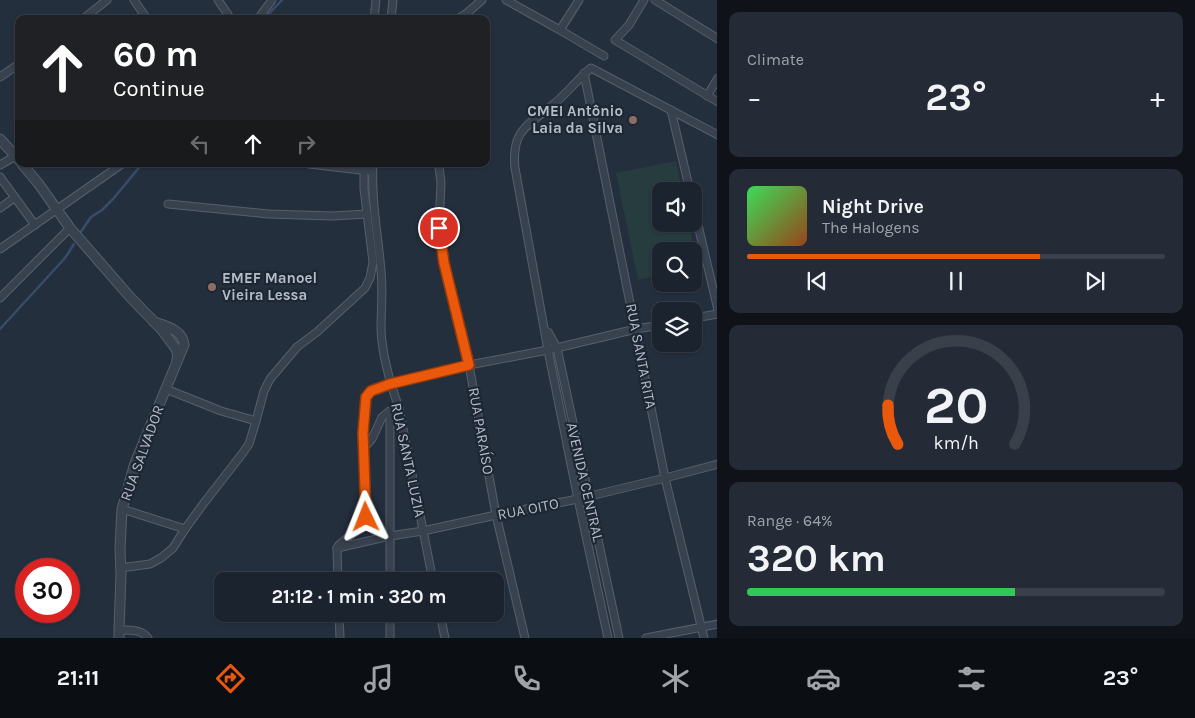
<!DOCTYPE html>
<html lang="en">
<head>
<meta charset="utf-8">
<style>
  body { margin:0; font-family:Karla,sans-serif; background:#242b36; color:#f1f3f6; height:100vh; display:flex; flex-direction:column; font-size:19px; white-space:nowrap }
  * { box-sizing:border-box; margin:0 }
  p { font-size:16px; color:#a0a4aa }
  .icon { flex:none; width:28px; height:28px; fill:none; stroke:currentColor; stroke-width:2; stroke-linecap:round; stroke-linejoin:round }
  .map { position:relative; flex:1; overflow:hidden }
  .side { display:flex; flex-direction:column; gap:12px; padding:12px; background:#0f1319; width:478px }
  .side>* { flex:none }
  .guide { position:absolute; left:15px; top:15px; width:475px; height:152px; border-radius:10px; box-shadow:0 1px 4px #0004,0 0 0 1px #39404a; background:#202124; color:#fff; overflow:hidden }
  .controls { position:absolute; left:652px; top:182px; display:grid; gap:10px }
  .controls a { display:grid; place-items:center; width:50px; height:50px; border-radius:10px; background:#1b232e; box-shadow:0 1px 4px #0004,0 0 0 1px #39404a; font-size:25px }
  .speed { position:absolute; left:15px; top:558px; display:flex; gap:10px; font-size:25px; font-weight:700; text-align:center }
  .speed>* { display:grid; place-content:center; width:65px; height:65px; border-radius:50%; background:#1b232e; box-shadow:0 1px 4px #0004,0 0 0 1px #39404a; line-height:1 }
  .speed .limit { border:8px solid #d22; background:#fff; color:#111 }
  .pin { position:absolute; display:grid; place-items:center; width:42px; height:42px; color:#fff; margin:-21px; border:2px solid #fff; border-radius:50%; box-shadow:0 1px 5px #0007 }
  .me { position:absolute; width:55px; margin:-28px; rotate:358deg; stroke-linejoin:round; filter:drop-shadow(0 0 4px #0008) }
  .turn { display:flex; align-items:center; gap:18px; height:105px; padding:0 15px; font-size:22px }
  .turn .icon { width:65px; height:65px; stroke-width:2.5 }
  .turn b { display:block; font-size:35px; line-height:42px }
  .lanes { display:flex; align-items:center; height:48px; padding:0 15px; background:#0003; justify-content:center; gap:25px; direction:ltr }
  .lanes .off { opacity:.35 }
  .big { font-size:38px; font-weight:700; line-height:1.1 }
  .side .card { flex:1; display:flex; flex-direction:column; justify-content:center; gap:8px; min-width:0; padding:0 18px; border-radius:10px; background:#242b36 }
  .side .dial { align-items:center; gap:0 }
  .dial svg { height:130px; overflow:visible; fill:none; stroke:#39404a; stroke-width:7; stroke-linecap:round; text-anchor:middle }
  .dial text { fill:#f1f3f6; stroke:none }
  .song { display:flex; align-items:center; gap:15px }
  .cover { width:60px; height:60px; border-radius:8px; background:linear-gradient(135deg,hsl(130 70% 55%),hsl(20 70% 35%)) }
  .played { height:5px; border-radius:2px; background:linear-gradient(90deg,#ea580c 70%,#39404a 70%) }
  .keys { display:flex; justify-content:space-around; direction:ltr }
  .heat { display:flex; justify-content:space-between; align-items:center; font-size:28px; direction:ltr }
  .charge { height:8px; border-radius:4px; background:linear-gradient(90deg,#34c759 64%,#39404a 0) }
  .trip { position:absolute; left:214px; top:572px; width:290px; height:50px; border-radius:10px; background:#1b232e; box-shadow:0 1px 4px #0004,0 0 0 1px #39404a; font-weight:700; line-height:50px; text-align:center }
  .tab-bar { display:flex; height:80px; justify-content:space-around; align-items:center; background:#0b0e12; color:#a0a4aa }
  .tab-bar .icon { width:35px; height:35px }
  .tab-bar .active { color:#ea580c }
  .tab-bar b { font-size:22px; color:#f1f3f6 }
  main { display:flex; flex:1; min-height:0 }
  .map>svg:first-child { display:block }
  .grass { fill:#263c3f }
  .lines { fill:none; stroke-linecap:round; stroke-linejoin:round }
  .stream { stroke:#394c67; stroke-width:2.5 }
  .minor-casing { stroke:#565f6c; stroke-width:9 }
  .tertiary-casing { stroke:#565f6c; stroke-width:11 }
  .minor { stroke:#38414e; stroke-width:7 }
  .tertiary { stroke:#38414e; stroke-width:9 }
  .route-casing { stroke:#983908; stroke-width:12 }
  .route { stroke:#ea580c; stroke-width:9 }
  .education-dot { fill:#8d6e63; stroke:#1d2633; stroke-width:2 }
  .labels { text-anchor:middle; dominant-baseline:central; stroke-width:4.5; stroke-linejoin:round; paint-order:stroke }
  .poi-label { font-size:15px; font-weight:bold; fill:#b4bcc9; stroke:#1d2633; text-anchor:end }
  .street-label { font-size:15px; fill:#b4bcc9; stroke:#1d2633 }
</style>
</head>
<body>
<main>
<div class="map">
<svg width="718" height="638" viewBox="0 0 718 638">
  <rect width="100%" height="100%" fill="#242f3e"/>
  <!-- grass -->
  <polygon class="grass" points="676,161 682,191 661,191 661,224 689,224 697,268 694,269 694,251 661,251 661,275 638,280 616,173"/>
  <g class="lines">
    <!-- stream -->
    <g class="stream">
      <polyline points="264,19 282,0"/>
      <polyline points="80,233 91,217 102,210 113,199 142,164"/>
      <polyline points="0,329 65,258 74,244"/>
    </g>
    <defs>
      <g id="minor">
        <polyline points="134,0 147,19"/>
        <polyline points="218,0 231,19"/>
        <polyline points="506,0 560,30 604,56"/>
        <polyline points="644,0 629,25 615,40 718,102"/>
        <polyline points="655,0 718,39"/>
        <polyline points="83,19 107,0"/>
        <polyline points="258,19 272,0"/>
        <polyline points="374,19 376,0"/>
        <polyline points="391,19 393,0"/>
        <polyline points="457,19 467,13 482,0"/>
        <polyline points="560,30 579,0"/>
        <polyline points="584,73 665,478 704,638"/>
        <polyline points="0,77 19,64"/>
        <polyline points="707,96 718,78"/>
        <polyline points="671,110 690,191"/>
        <polyline points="309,164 369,171"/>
        <path d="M373,164C371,200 378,235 381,271C383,291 381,310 381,329C382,356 390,383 399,408L433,581"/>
        <polyline points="437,164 439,167 441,183 439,228 444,263 469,365 496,515 525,638"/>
        <polyline points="0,165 19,154"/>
        <polyline points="0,177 35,225"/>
        <polyline points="168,204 268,214 332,216 367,214"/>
        <polyline points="0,208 14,198"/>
        <polyline points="694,208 718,310"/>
        <polyline points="0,249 122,164"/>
        <polyline points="0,298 70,228"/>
        <polyline points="694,318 718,314"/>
        <path d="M548,332L557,348C577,445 599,541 619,638"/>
        <polyline points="166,389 221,411 256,421"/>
        <polyline points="363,449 364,414 366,397 368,393 373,390 390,384 469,365 548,350 636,329 661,325"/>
        <polyline points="122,509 185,529"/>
        <polyline points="337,548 390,536 423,531 496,515 578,499 665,478 718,464"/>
        <polyline points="120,568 150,564 161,558 173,548 185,529 204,503 242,454 249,444 256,421 264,391 270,379 297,347 317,332 365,288 370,278 373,262 364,189 364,164"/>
        <polyline points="338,581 337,548 339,545 361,526 366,517 363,449 372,439 382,417 390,411 399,408"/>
        <polyline points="390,581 390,411"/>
        <polyline points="339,614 340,638"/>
        <polyline points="390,614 390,638"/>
        <polyline points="440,614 445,638"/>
        <path d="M119,630C129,630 141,629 148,638"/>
        <path d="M608,638L578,499L548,350L515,168C511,129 529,125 555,103C568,92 578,79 591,68L718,135"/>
        <polyline points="646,638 718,624"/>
      </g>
      <g id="tertiary">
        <polyline points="0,139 19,160"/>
        <polyline points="22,164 38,183 70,228 130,297 162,330 176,349 178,356 177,360"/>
        <path d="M119,638V630L121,574L120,549L122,509L135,463L184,345C183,330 166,326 154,322"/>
      </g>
    </defs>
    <!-- minor casing -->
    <use href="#minor" class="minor-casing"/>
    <!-- tertiary casing -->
    <use href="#tertiary" class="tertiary-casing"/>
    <!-- minor -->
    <use href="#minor" class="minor"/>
    <!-- tertiary -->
    <use href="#tertiary" class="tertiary"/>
  </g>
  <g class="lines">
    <defs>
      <polyline id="route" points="366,517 363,433 366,397 371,391 390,384 469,365 444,263 439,228"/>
    </defs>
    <!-- route casing -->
    <use href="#route" class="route-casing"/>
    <!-- route -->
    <use href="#route" class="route"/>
  </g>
  <!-- markers -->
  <g class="education-dot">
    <circle cx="633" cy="120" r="5"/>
    <circle cx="212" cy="287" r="5"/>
  </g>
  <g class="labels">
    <!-- poi labels -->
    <g class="poi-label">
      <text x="623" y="111">CMEI Antônio<tspan x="623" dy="17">Laia da Silva</tspan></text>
      <text x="222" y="278" text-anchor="start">EMEF Manoel<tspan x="222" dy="17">Vieira Lessa</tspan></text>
    </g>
    <!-- street labels -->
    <g class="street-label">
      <text transform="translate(641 356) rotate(79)">RUA SANTA RITA</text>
      <text transform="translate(481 431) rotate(80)">RUA PARAÍSO</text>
      <text transform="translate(142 453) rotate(-70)">RUA SALVADOR</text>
      <text transform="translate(408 460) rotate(78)">RUA SANTA LUZIA</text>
      <text transform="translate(585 482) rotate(77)">AVENIDA CENTRAL</text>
      <text transform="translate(528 509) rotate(-11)">RUA OITO</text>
    </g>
  </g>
</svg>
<div class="controls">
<a><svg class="icon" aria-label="sound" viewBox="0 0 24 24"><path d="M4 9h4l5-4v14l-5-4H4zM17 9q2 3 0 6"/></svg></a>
<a><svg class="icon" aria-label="search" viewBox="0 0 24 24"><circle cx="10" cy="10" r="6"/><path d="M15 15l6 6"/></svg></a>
<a><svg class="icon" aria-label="layers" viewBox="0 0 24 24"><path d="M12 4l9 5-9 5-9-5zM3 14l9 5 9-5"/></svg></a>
</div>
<div class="speed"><div class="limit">30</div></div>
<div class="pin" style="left:439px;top:228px;background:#d93025"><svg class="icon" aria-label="arrive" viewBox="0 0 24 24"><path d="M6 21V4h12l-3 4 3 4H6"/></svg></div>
<svg class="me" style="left:366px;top:517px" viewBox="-20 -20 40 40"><path d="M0-17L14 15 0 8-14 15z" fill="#ea580c" stroke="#fff" stroke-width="4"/></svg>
<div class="trip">21:12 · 1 min · 320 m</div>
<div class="guide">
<div class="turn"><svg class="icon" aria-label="ahead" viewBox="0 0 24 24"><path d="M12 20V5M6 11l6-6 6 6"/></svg><div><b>60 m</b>Continue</div></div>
<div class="lanes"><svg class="icon off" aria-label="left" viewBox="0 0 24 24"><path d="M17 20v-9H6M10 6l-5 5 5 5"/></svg><svg class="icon" aria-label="ahead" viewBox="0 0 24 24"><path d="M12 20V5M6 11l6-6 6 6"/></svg><svg class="icon off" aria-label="right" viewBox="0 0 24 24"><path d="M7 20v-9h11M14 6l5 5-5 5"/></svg></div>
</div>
</div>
<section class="side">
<div class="card"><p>Climate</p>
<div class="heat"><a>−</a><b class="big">23°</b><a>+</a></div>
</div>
<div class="card">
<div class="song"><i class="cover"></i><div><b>Night Drive</b><p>The Halogens</p></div></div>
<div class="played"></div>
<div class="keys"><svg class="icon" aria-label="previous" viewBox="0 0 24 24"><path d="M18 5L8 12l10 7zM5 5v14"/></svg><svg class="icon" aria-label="pause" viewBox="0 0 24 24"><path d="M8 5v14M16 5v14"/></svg><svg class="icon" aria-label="next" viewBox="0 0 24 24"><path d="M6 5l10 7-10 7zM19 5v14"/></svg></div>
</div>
<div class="card dial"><svg viewBox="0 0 100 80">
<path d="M14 69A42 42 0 1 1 86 69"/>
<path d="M14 69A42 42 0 0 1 8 45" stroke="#ea580c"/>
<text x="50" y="56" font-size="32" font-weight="700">20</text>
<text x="50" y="72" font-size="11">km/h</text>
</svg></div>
<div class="card"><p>Range · 64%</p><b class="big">320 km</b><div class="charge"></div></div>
</section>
</main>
<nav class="tab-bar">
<b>21:11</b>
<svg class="icon active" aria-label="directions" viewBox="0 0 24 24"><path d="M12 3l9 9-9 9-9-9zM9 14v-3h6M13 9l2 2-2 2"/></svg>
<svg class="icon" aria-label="music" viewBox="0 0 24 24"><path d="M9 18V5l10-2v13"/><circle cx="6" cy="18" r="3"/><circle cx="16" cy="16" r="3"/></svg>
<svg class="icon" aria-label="phone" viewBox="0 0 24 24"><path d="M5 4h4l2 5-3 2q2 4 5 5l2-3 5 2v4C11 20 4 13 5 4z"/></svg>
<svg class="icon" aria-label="climate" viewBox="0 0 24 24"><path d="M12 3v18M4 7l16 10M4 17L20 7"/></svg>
<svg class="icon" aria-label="car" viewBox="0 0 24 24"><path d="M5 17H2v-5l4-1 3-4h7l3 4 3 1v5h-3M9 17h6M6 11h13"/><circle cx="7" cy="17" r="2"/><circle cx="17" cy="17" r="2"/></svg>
<svg class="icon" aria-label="filters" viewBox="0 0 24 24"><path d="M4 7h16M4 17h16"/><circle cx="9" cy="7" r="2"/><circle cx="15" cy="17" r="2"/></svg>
<b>23°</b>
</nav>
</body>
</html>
